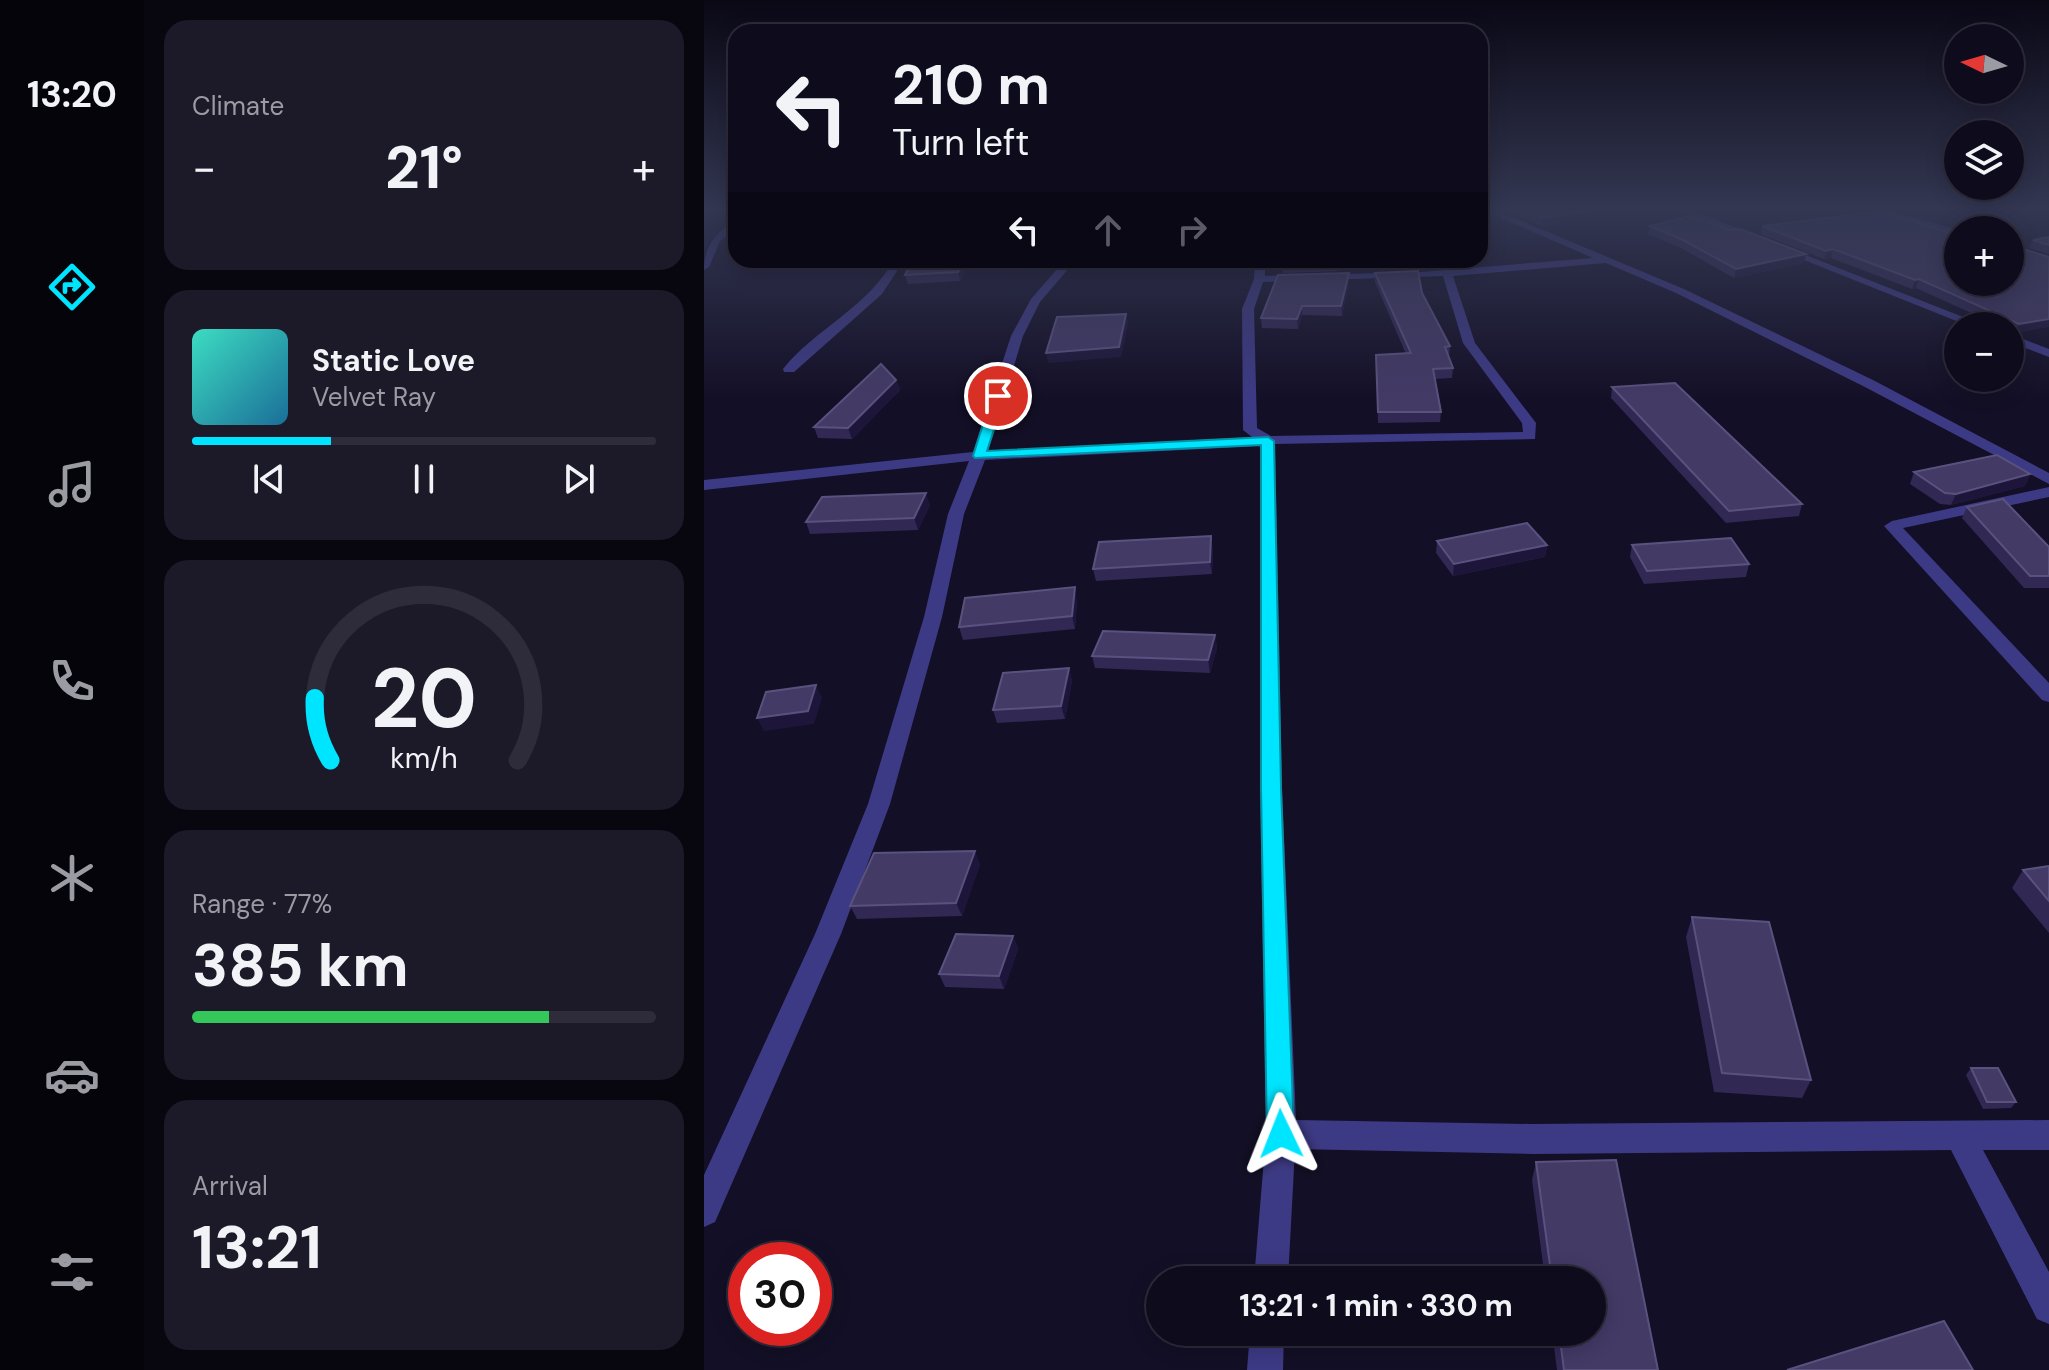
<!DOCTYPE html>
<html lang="en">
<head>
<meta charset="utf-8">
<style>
  body { margin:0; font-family:"DM Sans",sans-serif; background:#1c1929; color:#f1f3f6; height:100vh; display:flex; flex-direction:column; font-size:30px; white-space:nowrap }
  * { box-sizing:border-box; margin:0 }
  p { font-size:26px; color:#9b9ba3 }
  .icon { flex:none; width:44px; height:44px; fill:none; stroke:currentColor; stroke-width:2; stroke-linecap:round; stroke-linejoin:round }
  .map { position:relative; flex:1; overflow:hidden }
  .sheet { display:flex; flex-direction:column; gap:20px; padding:20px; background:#08060f; width:560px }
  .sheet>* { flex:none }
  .hud { position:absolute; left:24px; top:24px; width:760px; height:244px; border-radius:24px; box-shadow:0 4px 20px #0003,0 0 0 2px #2e2b3b; background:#0e0b1c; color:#f1f3f6; overflow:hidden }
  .needle { width:52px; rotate:275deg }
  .buttons { position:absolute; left:1240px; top:24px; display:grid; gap:16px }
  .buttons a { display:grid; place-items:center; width:80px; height:80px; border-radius:50%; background:#0e0b1c; box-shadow:0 4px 20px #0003,0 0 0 2px #2e2b3b; font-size:40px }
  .speed { position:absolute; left:24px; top:1242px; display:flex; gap:16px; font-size:40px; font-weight:700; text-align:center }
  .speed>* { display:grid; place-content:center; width:104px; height:104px; border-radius:50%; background:#0e0b1c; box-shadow:0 4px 20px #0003,0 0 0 2px #2e2b3b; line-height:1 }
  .speed .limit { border:12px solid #d22; background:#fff; color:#111 }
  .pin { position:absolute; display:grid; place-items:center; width:68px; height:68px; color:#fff; margin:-34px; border:4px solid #fff; border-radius:50%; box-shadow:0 2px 8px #0007 }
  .me { position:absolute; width:88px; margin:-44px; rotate:358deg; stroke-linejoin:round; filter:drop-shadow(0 0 6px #0008) }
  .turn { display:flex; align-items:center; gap:28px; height:168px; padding:0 32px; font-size:36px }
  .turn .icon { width:104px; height:104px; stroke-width:2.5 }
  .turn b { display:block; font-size:56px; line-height:68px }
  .lanes { display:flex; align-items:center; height:76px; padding:0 32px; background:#0003; justify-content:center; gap:40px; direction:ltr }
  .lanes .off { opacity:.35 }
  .big { font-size:60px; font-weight:700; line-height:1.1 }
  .sheet .card { flex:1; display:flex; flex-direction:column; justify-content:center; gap:12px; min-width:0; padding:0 28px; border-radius:24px; background:#1c1929 }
  .sheet .dial { align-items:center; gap:0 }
  .dial svg { height:208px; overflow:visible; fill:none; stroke:#2e2b3b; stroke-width:7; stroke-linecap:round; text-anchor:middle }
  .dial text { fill:#f1f3f6; stroke:none }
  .song { display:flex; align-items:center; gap:24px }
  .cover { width:96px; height:96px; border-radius:12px; background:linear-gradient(135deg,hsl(170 70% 55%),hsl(200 70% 35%)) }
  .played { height:8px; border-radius:4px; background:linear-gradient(90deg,#00e5ff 30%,#2e2b3b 30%) }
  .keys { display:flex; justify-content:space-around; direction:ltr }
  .heat { display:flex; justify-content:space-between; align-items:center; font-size:44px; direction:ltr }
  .charge { height:12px; border-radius:6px; background:linear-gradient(90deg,#34c759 77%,#2e2b3b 0) }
  .trip { position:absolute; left:442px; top:1266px; width:460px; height:80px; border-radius:40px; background:#0e0b1c; box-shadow:0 4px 20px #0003,0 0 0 2px #2e2b3b; font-weight:700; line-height:80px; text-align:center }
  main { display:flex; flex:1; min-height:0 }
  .dock { display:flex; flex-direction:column; width:144px; justify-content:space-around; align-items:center; background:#06040b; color:#9b9ba3 }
  .dock .icon { width:56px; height:56px }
  .dock .current { color:#00e5ff }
  .dock b { font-size:36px; color:#f1f3f6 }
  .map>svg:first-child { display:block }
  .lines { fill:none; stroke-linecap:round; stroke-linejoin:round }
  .minor { fill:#3d3a85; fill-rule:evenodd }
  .wall { fill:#312854 }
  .shaded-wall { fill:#1d163a }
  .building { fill:#433a66; stroke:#5a527e; stroke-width:2 }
  .route { fill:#00e5ff; stroke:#0095a6; stroke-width:2 }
</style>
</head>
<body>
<main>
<nav class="dock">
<b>13:20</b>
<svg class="icon current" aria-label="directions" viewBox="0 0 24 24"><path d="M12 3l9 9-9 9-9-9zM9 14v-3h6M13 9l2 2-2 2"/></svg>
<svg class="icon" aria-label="music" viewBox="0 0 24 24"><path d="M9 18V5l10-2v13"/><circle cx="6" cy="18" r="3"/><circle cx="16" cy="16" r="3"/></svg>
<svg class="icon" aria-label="phone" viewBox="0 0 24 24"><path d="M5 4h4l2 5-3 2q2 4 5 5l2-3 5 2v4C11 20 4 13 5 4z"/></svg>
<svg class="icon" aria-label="climate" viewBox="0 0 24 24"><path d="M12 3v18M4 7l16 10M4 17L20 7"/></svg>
<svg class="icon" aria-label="car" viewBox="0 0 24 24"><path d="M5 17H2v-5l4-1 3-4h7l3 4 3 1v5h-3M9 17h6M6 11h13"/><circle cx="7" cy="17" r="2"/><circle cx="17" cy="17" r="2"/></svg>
<svg class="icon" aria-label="filters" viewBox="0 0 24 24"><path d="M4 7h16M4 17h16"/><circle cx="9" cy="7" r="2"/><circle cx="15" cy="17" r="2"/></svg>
</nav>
<section class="sheet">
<div class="card"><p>Climate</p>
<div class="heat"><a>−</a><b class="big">21°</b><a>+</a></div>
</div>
<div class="card">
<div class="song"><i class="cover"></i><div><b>Static Love</b><p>Velvet Ray</p></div></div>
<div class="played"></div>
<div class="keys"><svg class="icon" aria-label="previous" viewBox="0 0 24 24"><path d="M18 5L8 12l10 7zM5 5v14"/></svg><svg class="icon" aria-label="pause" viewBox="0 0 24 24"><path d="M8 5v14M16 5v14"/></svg><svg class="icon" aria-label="next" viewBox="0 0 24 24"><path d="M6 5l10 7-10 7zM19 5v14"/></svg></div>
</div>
<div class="card dial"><svg viewBox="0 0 100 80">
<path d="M14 69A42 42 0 1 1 86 69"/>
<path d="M14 69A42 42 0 0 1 8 45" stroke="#00e5ff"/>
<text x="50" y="56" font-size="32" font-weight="700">20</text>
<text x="50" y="72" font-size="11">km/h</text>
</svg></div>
<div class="card"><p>Range · 77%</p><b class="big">385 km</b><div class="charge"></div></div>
<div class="card"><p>Arrival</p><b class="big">13:21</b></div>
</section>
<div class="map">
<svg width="1345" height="1370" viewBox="0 0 1345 1370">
  <rect width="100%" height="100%" fill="#130f26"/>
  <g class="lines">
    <!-- minor -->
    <g class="minor">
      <path d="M779,210H791L980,289L1169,380L1345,473V484L1159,386L972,293L902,263L749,276L771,343L832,423L831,439L571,444L578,788L592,1120L828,1124L1345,1120V1150H1279L1345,1272V1324L1333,1319L1247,1150L828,1154L591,1149L584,1280H550L562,1134L556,788L557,446L281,460L260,514L238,617L186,804L137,934L11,1222L0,1227V1175L111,934L164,804L220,617L244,514L265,461L0,490V480L269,452L307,336L327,299L361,260H372L336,302L319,336L284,451L548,437L539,430L538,309L550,279L551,260H561V276L717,272L889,258ZM739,276L759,343L818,423L819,432L567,436L553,428L550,309L559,282Z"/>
      <polygon points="975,210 987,210 1282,326 1265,326"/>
      <polygon points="1170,210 1184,210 1254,230 1254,236"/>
      <path d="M32,221V229L16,241L5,267L0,270C0,247 11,232 32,221Z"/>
      <path d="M190,260H200L178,294L90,372H80L79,369C112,328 163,308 190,260Z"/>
      <polygon points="1306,334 1345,349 1345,357 1306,342"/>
      <polygon points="1345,487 1345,497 1199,528 1345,683 1345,702 1338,700 1180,526 1188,521"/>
      <polygon points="546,1332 580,1332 579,1370 543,1370"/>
    </g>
  </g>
  <!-- wall -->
  <g class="wall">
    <polygon points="802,210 890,210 889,218 839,227"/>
    <polygon points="946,226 1100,263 1030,278 977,248 944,234"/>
    <polygon points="1058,226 1254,282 1345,257 1312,333 1306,330 1306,326 1296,326 1212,288 1208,289 1127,258 1120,259 1057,234"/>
    <polygon points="1345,237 1345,254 1325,248 1329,240"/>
    <polygon points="266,260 256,281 204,284 201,275"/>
    <polygon points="683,260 714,260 714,266 712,269 686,270"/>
    <polygon points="635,262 635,271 579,273 578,263"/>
    <polygon points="671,273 718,293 746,346 745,356 744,356 749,368 748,378 731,379 737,412 736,422 674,423 672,355 702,354 671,282"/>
    <polygon points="645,282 638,316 598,315 594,329 558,328 557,318"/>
    <polygon points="192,380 196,390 148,439 114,438 110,427"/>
    <polygon points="908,387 1098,504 1095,516 1022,523 907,398"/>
    <polygon points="1210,472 1326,474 1321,486 1247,505 1236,504 1206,484"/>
    <polygon points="226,505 214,530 106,534 102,522"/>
    <polygon points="1263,507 1345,547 1345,588 1320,588 1258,518"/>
    <polygon points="733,541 843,545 841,557 749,576 732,553"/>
    <polygon points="928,545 1045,564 1042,577 940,584 926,557"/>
    <polygon points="509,549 508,574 392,581 389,569"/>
    <polygon points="373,600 371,629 259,640 255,627"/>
    <polygon points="511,635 513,648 506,673 391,668 388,656"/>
    <polygon points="365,668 368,681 361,719 293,723 289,710"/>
    <polygon points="276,864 258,916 153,919 146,906"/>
    <polygon points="1345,866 1345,933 1308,888 1319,870"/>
    <polygon points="988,917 1107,1080 1098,1098 1010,1092 982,937"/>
    <polygon points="309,936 314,949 300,989 241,987 235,974"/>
    <polygon points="1267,1068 1312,1102 1307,1108 1279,1109 1262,1075"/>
    <polygon points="832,1162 954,1370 853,1370 848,1332 888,1332 888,1280 841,1280 828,1180"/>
  </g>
  <!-- shaded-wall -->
  <g class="shaded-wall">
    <polygon points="890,210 889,218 839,227 839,218"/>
    <polygon points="1129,249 1127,258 1120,259 1122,251"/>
    <polygon points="1102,254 1100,263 1030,278 1032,269"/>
    <polygon points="259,260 266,260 256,281 254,272"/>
    <polygon points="645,273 645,282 638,316 637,306"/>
    <polygon points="1215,279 1212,288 1208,289 1211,280"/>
    <polygon points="598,306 598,315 594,329 593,319"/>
    <polygon points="422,314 424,324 417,357 344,363 342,353"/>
    <polygon points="1345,319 1345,327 1312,333 1315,324"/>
    <polygon points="192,380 196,390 148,439 144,428"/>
    <polygon points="1326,474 1321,486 1247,505 1252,494"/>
    <polygon points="222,493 226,505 214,530 210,518"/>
    <polygon points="507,536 509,549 508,574 506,562"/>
    <polygon points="843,545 841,557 749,576 750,564"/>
    <polygon points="371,587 373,600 371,629 368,616"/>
    <polygon points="511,635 513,648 506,673 504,660"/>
    <polygon points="365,668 368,681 361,719 357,706"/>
    <polygon points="112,685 118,698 110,724 60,731 53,718"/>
    <polygon points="271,851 276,864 258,916 252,903"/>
    <polygon points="309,936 314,949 300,989 295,976"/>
  </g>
  <!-- building -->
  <g class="building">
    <polygon points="820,210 888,210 839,218"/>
    <polygon points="1178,211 1254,236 1254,282 1306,282 1306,245 1345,257 1345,319 1315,324 1215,279 1211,280 1129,249 1122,251 1058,226"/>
    <polygon points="986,216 1025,230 1036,229 1102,254 1032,269 979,240 946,226"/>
    <polygon points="1345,237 1345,245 1329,240"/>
    <polygon points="208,260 259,260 254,272 201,275"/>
    <polygon points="580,260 635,260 635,262 578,263"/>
    <polygon points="714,271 718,293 746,346 741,347 749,368 729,369 737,412 674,412 672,355 707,353 671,273"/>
    <polygon points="645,273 637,306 598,306 593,319 557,318 574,275"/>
    <polygon points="422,314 415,347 342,353 353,317"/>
    <polygon points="177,364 192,380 144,428 110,427"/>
    <polygon points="971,383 1098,504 1025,511 908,387"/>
    <polygon points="1293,455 1326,474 1252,494 1241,493 1210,472"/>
    <polygon points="222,493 210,518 102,522 118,497"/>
    <polygon points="1299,499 1345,547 1345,576 1326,576 1263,507"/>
    <polygon points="823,523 843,545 750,564 733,541"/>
    <polygon points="507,536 506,562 389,569 395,542"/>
    <polygon points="1027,538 1045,564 943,571 928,545"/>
    <polygon points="371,587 368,616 255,627 261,598"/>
    <polygon points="399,631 511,635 504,660 388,656"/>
    <polygon points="365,668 357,706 289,710 299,673"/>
    <polygon points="112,685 104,711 53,718 62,692"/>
    <polygon points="271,851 252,903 146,906 170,853"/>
    <polygon points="1345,866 1345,901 1319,870"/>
    <polygon points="988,917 1065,922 1107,1080 1018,1073"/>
    <polygon points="252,934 309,936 295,976 235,974"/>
    <polygon points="1267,1068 1294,1068 1312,1102 1283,1102"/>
    <polygon points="912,1160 954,1370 860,1370 855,1332 888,1332 888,1280 848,1280 832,1162"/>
    <polygon points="1240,1321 1269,1370 1083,1370"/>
  </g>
  <!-- sky -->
  <linearGradient id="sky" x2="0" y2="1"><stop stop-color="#0a0815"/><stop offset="0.52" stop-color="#333752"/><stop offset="1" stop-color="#333752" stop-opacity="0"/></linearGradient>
  <rect width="1345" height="401" fill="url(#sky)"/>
  <!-- route -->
  <polygon class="route" points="294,392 301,396 283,451 564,437 570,441 577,788 590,1134 586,1143 577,1147 567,1143 563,1134 557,788 557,445 271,458 269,456 288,396"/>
</svg>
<div class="buttons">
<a><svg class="needle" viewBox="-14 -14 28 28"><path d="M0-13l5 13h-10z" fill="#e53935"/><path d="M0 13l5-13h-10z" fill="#9b9ba3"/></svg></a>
<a><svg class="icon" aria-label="layers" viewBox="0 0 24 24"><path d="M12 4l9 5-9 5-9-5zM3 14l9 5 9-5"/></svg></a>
<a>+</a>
<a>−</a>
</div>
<div class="speed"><div class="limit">30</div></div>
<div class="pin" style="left:294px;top:396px;background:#d93025"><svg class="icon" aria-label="arrive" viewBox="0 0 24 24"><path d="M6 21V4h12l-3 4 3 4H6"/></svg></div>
<svg class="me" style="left:577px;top:1134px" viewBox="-20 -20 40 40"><path d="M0-17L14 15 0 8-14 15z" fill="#00e5ff" stroke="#fff" stroke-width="4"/></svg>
<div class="trip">13:21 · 1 min · 330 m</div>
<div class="hud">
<div class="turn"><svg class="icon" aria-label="left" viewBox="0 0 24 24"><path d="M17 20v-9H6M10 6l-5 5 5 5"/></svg><div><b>210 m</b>Turn left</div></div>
<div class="lanes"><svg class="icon" aria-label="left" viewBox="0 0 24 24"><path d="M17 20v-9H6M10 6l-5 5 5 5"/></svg><svg class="icon off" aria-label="ahead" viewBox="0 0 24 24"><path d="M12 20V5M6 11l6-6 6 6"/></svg><svg class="icon off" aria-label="right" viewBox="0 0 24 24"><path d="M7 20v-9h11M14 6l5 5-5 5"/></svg></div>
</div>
</div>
</main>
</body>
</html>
